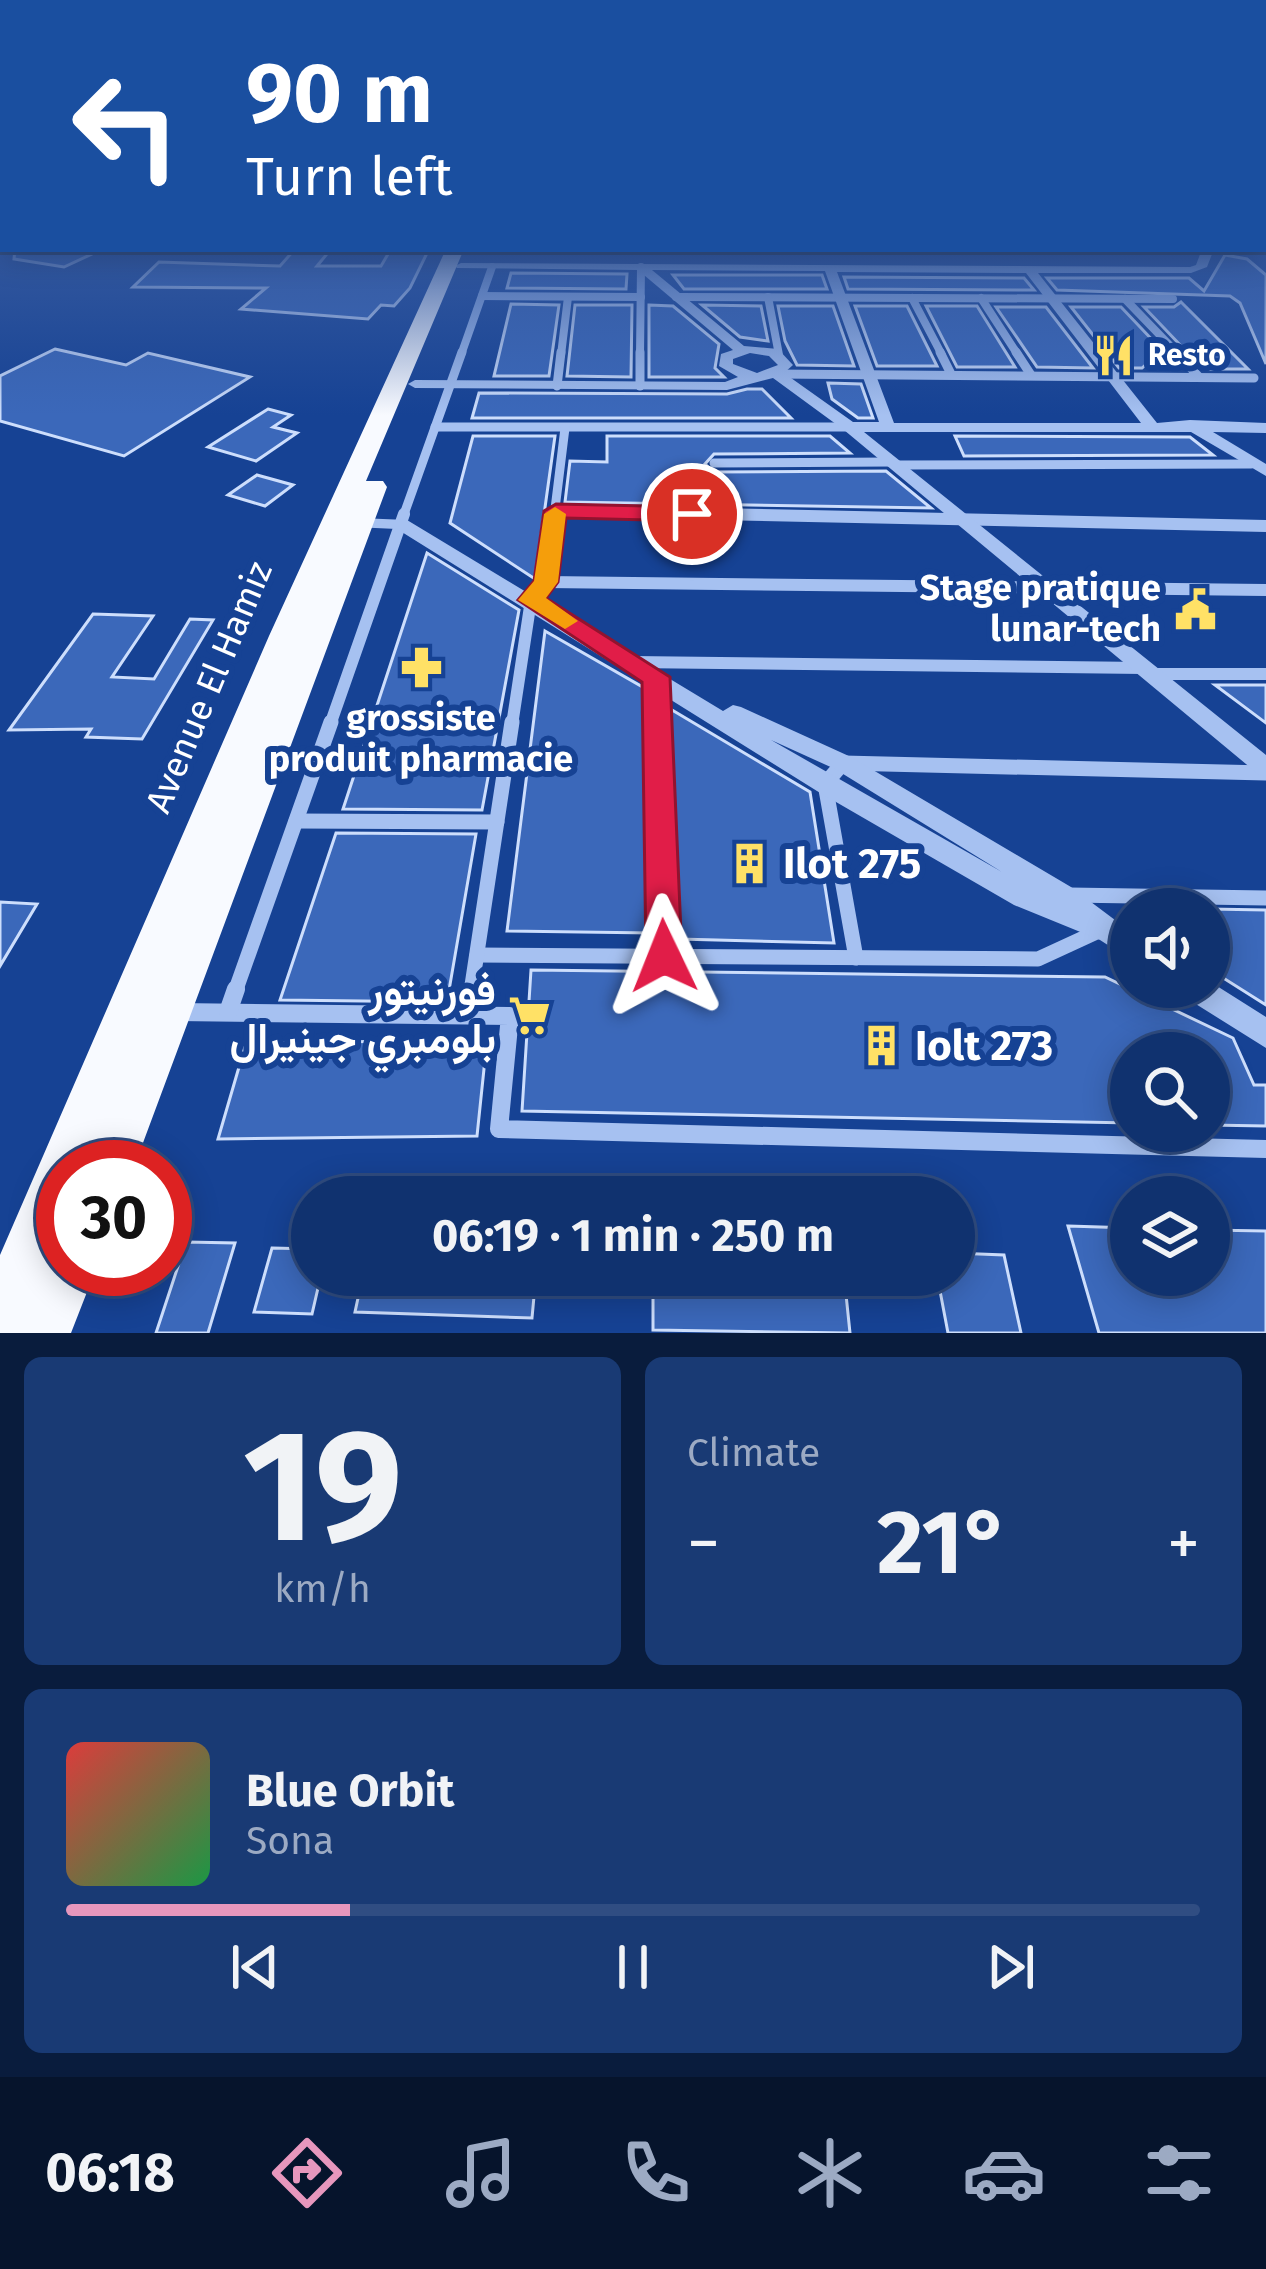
<!DOCTYPE html>
<html lang="en">
<head>
<meta charset="utf-8">
<style>
  body { margin:0; font-family:"Fira Sans",Vazirmatn,sans-serif; background:#193a74; color:#f1f3f6; height:100vh; display:flex; flex-direction:column; font-size:45px; white-space:nowrap }
  * { box-sizing:border-box; margin:0 }
  p { font-size:39px; color:#9caac3 }
  .icon { flex:none; width:66px; height:66px; fill:none; stroke:currentColor; stroke-width:2; stroke-linecap:round; stroke-linejoin:round }
  .map { position:relative; height:1333px; overflow:hidden }
  .drawer { display:flex; flex-direction:column; gap:24px; padding:24px; background:#091c3d; flex:1 }
  .drawer>* { flex:none }
  .hud { position:absolute; left:0px; top:0px; width:1266px; height:252px; box-shadow:0 6px 30px #0003,0 0 0 3px #304d82; background:#1a4fa0; color:#fff; overflow:hidden }
  .buttons { position:absolute; left:1110px; top:888px; display:grid; gap:24px }
  .buttons a { display:grid; place-items:center; width:120px; height:120px; border-radius:50%; background:#10326f; box-shadow:0 6px 30px #0003,0 0 0 3px #304d82; font-size:60px }
  .speed { position:absolute; left:36px; top:1140px; display:flex; gap:24px; font-size:60px; font-weight:700; text-align:center }
  .speed>* { display:grid; place-content:center; width:156px; height:156px; border-radius:50%; background:#10326f; box-shadow:0 6px 30px #0003,0 0 0 3px #304d82; line-height:1 }
  .speed .limit { border:18px solid #d22; background:#fff; color:#111 }
  .pin { position:absolute; display:grid; place-items:center; width:102px; height:102px; color:#fff; margin:-51px; border:6px solid #fff; border-radius:50%; box-shadow:0 3px 12px #0007 }
  .me { position:absolute; width:132px; margin:-66px; rotate:358deg; stroke-linejoin:round; filter:drop-shadow(0 0 9px #0008) }
  .turn { display:flex; align-items:center; gap:42px; height:252px; padding:0 48px; font-size:54px }
  .turn .icon { width:156px; height:156px; stroke-width:2.5 }
  .turn b { display:block; font-size:84px; line-height:102px }
  .big { font-size:90px; font-weight:700; line-height:1.1 }
  .drawer .tile { flex:1; display:flex; flex-direction:column; justify-content:center; gap:18px; min-width:0; padding:0 42px; border-radius:18px; background:#193a74 }
  .drawer .dial { align-items:center; gap:0 }
  .dial b { font-size:156px; line-height:1 }
  .song { display:flex; align-items:center; gap:36px }
  .cover { width:144px; height:144px; border-radius:18px; background:linear-gradient(135deg,hsl(0 70% 55%),hsl(140 70% 35%)) }
  .played { height:12px; border-radius:6px; background:linear-gradient(90deg,#e797bd 25%,#304d82 25%) }
  .keys { display:flex; justify-content:space-around; direction:ltr }
  .heat { display:flex; justify-content:space-between; align-items:center; font-size:66px; direction:ltr }
  .drawer .tiles { flex:1; display:grid; gap:24px; grid-template-columns:1fr 1fr }
  .tile:last-child { grid-column:span 2 }
  .trip { position:absolute; left:291px; top:1176px; width:684px; height:120px; border-radius:60px; background:#10326f; box-shadow:0 6px 30px #0003,0 0 0 3px #304d82; font-weight:700; line-height:120px; text-align:center }
  .tabs { display:flex; height:192px; justify-content:space-around; align-items:center; background:#06142c; color:#9caac3 }
  .tabs .icon { width:84px; height:84px }
  .tabs .on { color:#e797bd }
  .tabs b { font-size:54px; color:#f1f3f6 }
  .map>svg:first-child { display:block }
  .building { fill:#3b68ba; stroke:#cddefc; stroke-width:3 }
  .lines { fill:none; stroke-linecap:round; stroke-linejoin:round }
  .minor-far4 { stroke:#a6c1f1; stroke-width:8 }
  .minor-far3 { stroke:#a6c1f1; stroke-width:9 }
  .minor-far2 { stroke:#a6c1f1; stroke-width:12 }
  .minor-far1 { stroke:#a6c1f1; stroke-width:15 }
  .minor { stroke:#a6c1f1; stroke-width:18 }
  .tertiary { fill:#a6c1f1; fill-rule:evenodd }
  .trunk { fill:#f8faff; fill-rule:evenodd }
  .route { fill:#e11d48; stroke:#92132f; stroke-width:3 }
  .slow { fill:#f59e0b }
  .labels { text-anchor:middle; dominant-baseline:central; stroke-width:12; stroke-linejoin:round; paint-order:stroke }
  .far-poi-label { font-size:30px; font-weight:bold; fill:#fff; stroke:#164294; text-anchor:start }
  .poi-label { font-size:36px; font-weight:bold; fill:#fff; stroke:#164294; text-anchor:end }
  .street-label { font-size:36px; fill:#fff; stroke:#164294 }
  .near-poi-label { font-size:42px; font-weight:bold; fill:#fff; stroke:#164294; text-anchor:start }
</style>
</head>
<body>
<div class="map">
<svg width="1266" height="1333" viewBox="0 0 1266 1333">
  <rect width="100%" height="100%" fill="#164294"/>
  <!-- building -->
  <g class="building">
    <polygon points="15,249 60,249 92,254 64,267 14,259"/>
    <polygon points="295,249 331,249 317,266 381,266 391,249 429,249 410,288 394,306 381,305 368,319 241,309 266,288 133,287 159,262 280,266"/>
    <polygon points="1225,255 1247,259 1266,275 1266,364 1240,303 1230,296 1057,290 1047,278 1189,278 1204,291"/>
    <polygon points="511,273 627,274 626,289 507,288"/>
    <polygon points="673,275 822,275 827,289 684,289"/>
    <polygon points="844,277 1024,278 1034,290 848,289"/>
    <polygon points="1181,302 1248,369 1203,369 1144,307 1174,307"/>
    <polygon points="511,304 559,305 549,376 494,376"/>
    <polygon points="575,305 632,305 631,377 567,376"/>
    <polygon points="649,305 673,306 719,344 715,368 724,377 649,377"/>
    <polygon points="702,305 761,306 768,341 740,337"/>
    <polygon points="778,306 833,306 854,366 797,365 785,341"/>
    <polygon points="855,306 907,306 937,366 877,366"/>
    <polygon points="926,306 977,306 1015,367 957,367"/>
    <polygon points="996,307 1046,307 1093,368 1037,367"/>
    <polygon points="1071,307 1121,307 1179,368 1160,352 1142,368 1119,368"/>
    <polygon points="55,349 126,365 148,353 250,377 124,456 0,421 0,376"/>
    <polygon points="828,383 861,384 873,418 858,418 832,399"/>
    <polygon points="747,389 762,389 791,418 472,418 479,393 727,394"/>
    <polygon points="268,409 291,415 273,427 297,433 256,461 208,447"/>
    <polygon points="473,436 555,436 535,579 450,523"/>
    <polygon points="607,436 830,436 850,453 714,454 705,464 714,472 886,471 931,508 565,502 570,461 607,462"/>
    <polygon points="955,436 1190,437 1213,455 964,456"/>
    <polygon points="257,475 293,485 265,506 228,495"/>
    <polygon points="427,553 519,610 482,810 343,809"/>
    <polygon points="93,614 153,616 112,677 154,679 190,619 213,620 142,739 86,737 91,729 9,730"/>
    <polygon points="545,631 646,689 651,933 507,931"/>
    <polygon points="1215,685 1266,685 1266,723"/>
    <polygon points="667,707 810,792 834,943 679,939"/>
    <polygon points="336,833 476,834 447,1002 280,1000"/>
    <polygon points="0,902 37,904 0,966"/>
    <polygon points="1209,909 1266,910 1266,1005 1209,969"/>
    <polygon points="531,970 1105,977 1233,1038 1254,1085 1266,1085 1266,1126 1209,1125 1209,1053 1131,1053 1131,1123 522,1111"/>
    <polygon points="487,1040 477,1136 218,1139 246,1043"/>
    <polygon points="1068,1226 1131,1228 1131,1275 1209,1275 1209,1230 1266,1231 1266,1333 1099,1333"/>
    <polygon points="186,1242 235,1243 208,1333 156,1333"/>
    <polygon points="272,1248 312,1249 312,1275 321,1275 312,1314 254,1312"/>
    <polygon points="954,1253 1004,1255 1021,1333 948,1333 937,1275 954,1275"/>
    <polygon points="363,1275 536,1275 532,1318 355,1312"/>
    <polygon points="653,1275 844,1275 850,1333 653,1330"/>
  </g>
  <g class="lines">
    <!-- minor-far4 -->
    <g class="minor-far4">
      <polyline points="482,296 641,297"/>
      <polyline points="676,297 1173,299"/>
      <polyline points="768,297 779,355"/>
      <polyline points="912,298 942,355"/>
      <polyline points="981,298 1018,355"/>
      <polyline points="1125,299 1179,355"/>
      <polyline points="461,355 492,267"/>
      <polyline points="561,355 568,297"/>
      <polyline points="640,355 641,267"/>
    </g>
    <!-- minor-far3 -->
    <g class="minor-far3">
      <polyline points="940,352 951,374"/>
      <polyline points="1016,352 1031,375"/>
      <polyline points="1176,352 1199,377"/>
      <polyline points="776,374 1254,378"/>
      <polyline points="557,386 561,352"/>
      <polyline points="640,386 640,352"/>
      <polyline points="435,427 849,427"/>
      <polyline points="714,463 892,462"/>
      <polyline points="897,465 1251,464"/>
      <polyline points="555,511 855,517"/>
      <polyline points="403,517 462,352"/>
      <polyline points="554,517 565,428"/>
    </g>
    <!-- minor-far2 -->
    <g class="minor-far2">
      <polyline points="713,514 1266,526"/>
      <polyline points="546,582 1266,590"/>
      <polyline points="632,662 1144,668"/>
      <polyline points="1153,674 1266,674"/>
      <polyline points="656,679 657,725"/>
      <polyline points="330,725 404,514"/>
      <polyline points="512,725 531,600 546,582 554,514"/>
    </g>
    <!-- minor-far1 -->
    <g class="minor-far1">
      <polyline points="657,722 664,956"/>
      <polyline points="296,821 497,822"/>
      <polyline points="1069,895 1266,898"/>
      <polyline points="477,955 1038,959 1101,930"/>
      <polyline points="856,958 825,784 843,763 1266,773"/>
      <polyline points="235,992 331,722"/>
      <polyline points="471,992 512,722"/>
    </g>
    <!-- minor -->
    <g class="minor">
      <polyline points="177,1012 510,1016 499,1129 1266,1149"/>
      <polyline points="228,1012 236,989"/>
      <polyline points="467,1015 471,989"/>
    </g>
    <!-- tertiary -->
    <g class="tertiary">
      <path d="M1202,249H1214L1207,267L1191,273H1038L1157,423L1190,420L1266,423V433L1213,432L1266,464V476L1191,432H864L1266,755V777L1258,774L844,430L773,378L727,390L415,388L408,384L415,380L725,382L738,377L719,366L721,354L733,350L638,270L457,268L455,266L461,263L1190,267L1196,265ZM652,270L825,271L879,422H853L784,373L793,365L778,349L744,346ZM837,272L1026,273L1141,423H894ZM750,353L769,356L778,365L757,373L733,364V359Z"/>
      <path d="M359,518L407,520L723,711L733,705L741,707L851,757L1071,887L1131,932V960L1100,940L1014,905L817,791L397,529L353,527L350,523ZM771,740L835,769L1002,872Z"/>
      <polygon points="1209,981 1266,1017 1266,1048 1183,996 1179,987 1209,987"/>
    </g>
    <!-- trunk -->
    <polygon class="trunk" points="446,249 464,249 366,481 383,481 387,487 134,1167 63,1167 63,1269 96,1269 71,1333 0,1333 0,1255 269,636"/>
  </g>
  <!-- sky -->
  <linearGradient id="sky" x2="0" y2="1"><stop stop-color="#0c2451"/><stop offset="0.55" stop-color="#365a9f"/><stop offset="1" stop-color="#365a9f" stop-opacity="0"/></linearGradient>
  <rect width="1266" height="415" fill="url(#sky)"/>
  <!-- route -->
  <polygon class="route" points="556,504 692,507 703,514 692,521 566,518 558,582 546,598 670,677 682,956 677,968 664,973 651,968 646,956 642,682 518,600 534,581 544,511"/>
  <!-- slow -->
  <polygon class="slow" points="555,507 566,514 558,582 546,598 578,621 565,629 518,600 534,581 544,514"/>
  <!-- icons -->
  <defs>
    <symbol id="restaurant-bare" viewBox="-9 -9 18 18"><path d="M-5-6h1v4h1v-4h1v4h1v-4h1v5L-1.5 .5V6h-2V.5L-5-1ZM5-6V6H3V1.5H1.5Q1.5-4 5-6Z" fill="#ffe166" stroke="#164294" stroke-width="2.5" paint-order="stroke"/></symbol>
    <symbol id="civic-bare" viewBox="-9 -9 18 18"><path d="M-.6-6.5H3V-4.5H.6V-3L4-1V1h2V6H-6V1h2V-1L-.6-3ZM-1.2 2.5V6h2.4V2.5Z" fill="#ffe166" stroke="#164294" stroke-width="2.5" paint-order="stroke"/></symbol>
    <symbol id="pharmacy-bare" viewBox="-9 -9 18 18"><path d="M-2-6h4v4h4v4h-4v4h-4v-4h-4v-4h4Z" fill="#ffe166" stroke="#164294" stroke-width="2.5" paint-order="stroke"/></symbol>
    <symbol id="building-bare" viewBox="-9 -9 18 18"><path d="M-4-6H4V6H1V3H-1V6H-4ZM-2.5-4.3h1.7v1.8h-1.7ZM.8-4.3h1.7v1.8H.8ZM-2.5-1h1.7V.8h-1.7ZM.8-1h1.7V.8H.8Z" fill="#ffe166" stroke="#164294" stroke-width="2.5" paint-order="stroke"/></symbol>
    <symbol id="supermarket-bare" viewBox="-9 -9 18 18"><path d="M-6-5.5h2.5l.6 2H6L4.5 2H-2.5L-4.4-4H-6ZM-1.5 3.2a1.3 1.3 0 1 0 .1 0ZM3 3.2a1.3 1.3 0 1 0 .1 0Z" fill="#ffe166" stroke="#164294" stroke-width="2.5" paint-order="stroke"/></symbol>
  </defs>
  <g fill-rule="evenodd">
    <use href="#restaurant-bare" x="1084" y="326" width="59" height="59"/>
    <use href="#civic-bare" x="1166" y="580" width="59" height="59"/>
    <use href="#pharmacy-bare" x="392" y="638" width="59" height="59"/>
    <use href="#building-bare" x="720" y="834" width="59" height="59"/>
    <use href="#supermarket-bare" x="500" y="986" width="59" height="59"/>
    <use href="#building-bare" x="852" y="1016" width="59" height="59"/>
  </g>
  <g class="labels">
    <!-- far-poi labels -->
    <g class="far-poi-label">
      <text x="1148" y="355">Resto</text>
    </g>
    <!-- poi labels -->
    <g class="poi-label">
      <text x="1161" y="588">Stage pratique<tspan x="1161" dy="41">lunar-tech</tspan></text>
      <text x="421" y="718" text-anchor="middle">grossiste<tspan x="421" dy="41">produit pharmacie</tspan></text>
    </g>
    <!-- street labels -->
    <g class="street-label">
      <text transform="translate(209 687) rotate(-67)">Avenue El Hamiz</text>
    </g>
    <!-- near-poi labels -->
    <g class="near-poi-label">
      <text x="783" y="864">Ilot 275</text>
      <text x="496" y="991" text-anchor="end">فورنيتور<tspan x="496" dy="48">بلومبري جينيرال</tspan></text>
      <text x="915" y="1046">Iolt 273</text>
    </g>
  </g>
</svg>
<div class="buttons">
<a><svg class="icon" aria-label="sound" viewBox="0 0 24 24"><path d="M4 9h4l5-4v14l-5-4H4zM17 9q2 3 0 6"/></svg></a>
<a><svg class="icon" aria-label="search" viewBox="0 0 24 24"><circle cx="10" cy="10" r="6"/><path d="M15 15l6 6"/></svg></a>
<a><svg class="icon" aria-label="layers" viewBox="0 0 24 24"><path d="M12 4l9 5-9 5-9-5zM3 14l9 5 9-5"/></svg></a>
</div>
<div class="speed"><div class="limit">30</div></div>
<div class="pin" style="left:692px;top:514px;background:#d93025"><svg class="icon" aria-label="arrive" viewBox="0 0 24 24"><path d="M6 21V4h12l-3 4 3 4H6"/></svg></div>
<svg class="me" style="left:664px;top:956px" viewBox="-20 -20 40 40"><path d="M0-17L14 15 0 8-14 15z" fill="#e11d48" stroke="#fff" stroke-width="4"/></svg>
<div class="trip">06:19 · 1 min · 250 m</div>
<div class="hud">
<div class="turn"><svg class="icon" aria-label="left" viewBox="0 0 24 24"><path d="M17 20v-9H6M10 6l-5 5 5 5"/></svg><div><b>90 m</b>Turn left</div></div>
</div>
</div>
<section class="drawer">
<div class="tiles">
<div class="tile dial"><b>19</b><p>km/h</p></div>
<div class="tile"><p>Climate</p>
<div class="heat"><a>−</a><b class="big">21°</b><a>+</a></div>
</div>
<div class="tile">
<div class="song"><i class="cover"></i><div><b>Blue Orbit</b><p>Sona</p></div></div>
<div class="played"></div>
<div class="keys"><svg class="icon" aria-label="previous" viewBox="0 0 24 24"><path d="M18 5L8 12l10 7zM5 5v14"/></svg><svg class="icon" aria-label="pause" viewBox="0 0 24 24"><path d="M8 5v14M16 5v14"/></svg><svg class="icon" aria-label="next" viewBox="0 0 24 24"><path d="M6 5l10 7-10 7zM19 5v14"/></svg></div>
</div>
</div>
</section>
<nav class="tabs">
<b>06:18</b>
<svg class="icon on" aria-label="directions" viewBox="0 0 24 24"><path d="M12 3l9 9-9 9-9-9zM9 14v-3h6M13 9l2 2-2 2"/></svg>
<svg class="icon" aria-label="music" viewBox="0 0 24 24"><path d="M9 18V5l10-2v13"/><circle cx="6" cy="18" r="3"/><circle cx="16" cy="16" r="3"/></svg>
<svg class="icon" aria-label="phone" viewBox="0 0 24 24"><path d="M5 4h4l2 5-3 2q2 4 5 5l2-3 5 2v4C11 20 4 13 5 4z"/></svg>
<svg class="icon" aria-label="climate" viewBox="0 0 24 24"><path d="M12 3v18M4 7l16 10M4 17L20 7"/></svg>
<svg class="icon" aria-label="car" viewBox="0 0 24 24"><path d="M5 17H2v-5l4-1 3-4h7l3 4 3 1v5h-3M9 17h6M6 11h13"/><circle cx="7" cy="17" r="2"/><circle cx="17" cy="17" r="2"/></svg>
<svg class="icon" aria-label="filters" viewBox="0 0 24 24"><path d="M4 7h16M4 17h16"/><circle cx="9" cy="7" r="2"/><circle cx="15" cy="17" r="2"/></svg>
</nav>
</body>
</html>
